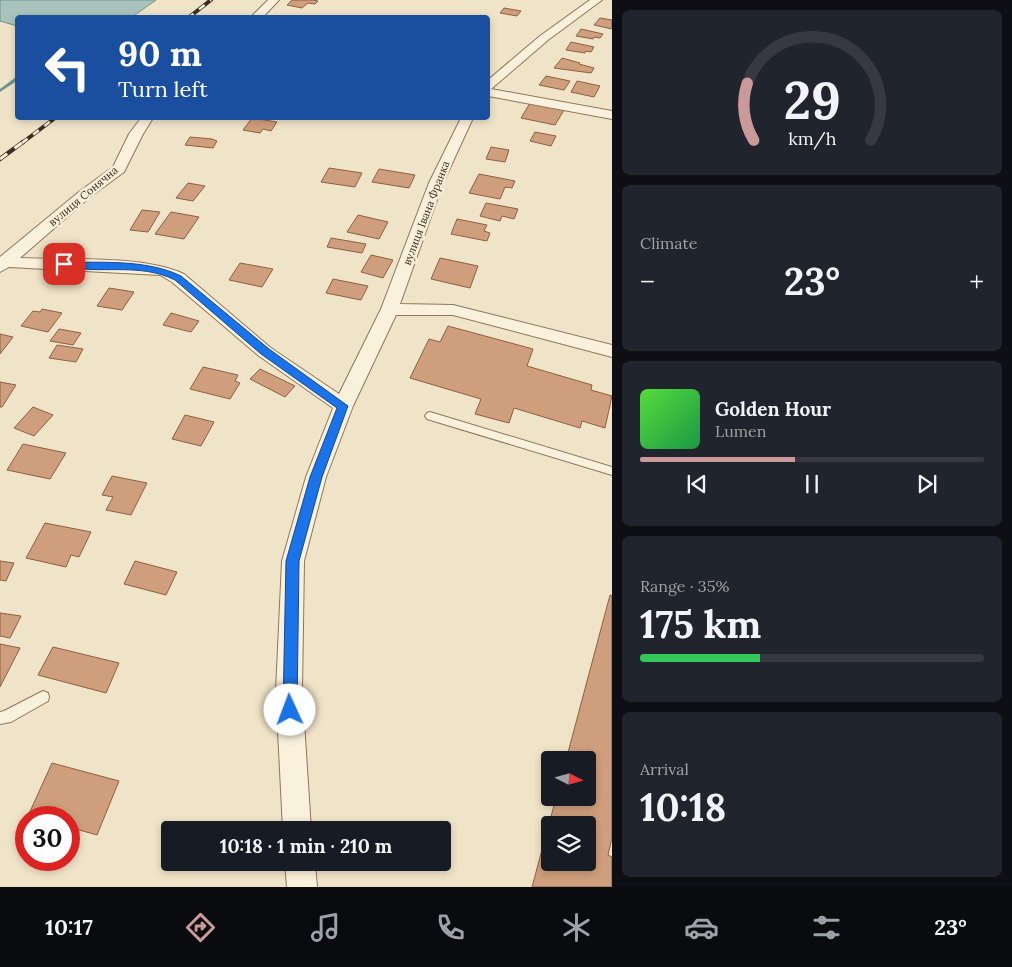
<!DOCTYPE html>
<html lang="en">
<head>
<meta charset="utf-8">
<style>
  body { margin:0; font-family:Lora,serif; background:#20242c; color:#f1f3f6; height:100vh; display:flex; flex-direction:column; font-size:19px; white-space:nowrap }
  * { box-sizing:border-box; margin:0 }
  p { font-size:16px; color:#9ea1a6 }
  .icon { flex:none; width:28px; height:28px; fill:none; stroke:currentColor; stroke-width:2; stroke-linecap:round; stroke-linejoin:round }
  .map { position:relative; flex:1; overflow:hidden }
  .details { display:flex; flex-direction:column; gap:10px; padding:10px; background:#0d0f14; width:400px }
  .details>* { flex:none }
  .hud { position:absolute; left:15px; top:15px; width:475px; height:105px; border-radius:5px; box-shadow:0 2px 8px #0003; background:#1a4fa0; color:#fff; overflow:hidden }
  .needle { width:32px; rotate:96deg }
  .tools { position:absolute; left:541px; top:751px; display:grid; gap:10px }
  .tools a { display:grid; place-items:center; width:55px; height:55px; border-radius:5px; background:#171b24; box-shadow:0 2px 8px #0003; font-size:25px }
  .speed { position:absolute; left:15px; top:806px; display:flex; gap:10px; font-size:25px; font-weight:700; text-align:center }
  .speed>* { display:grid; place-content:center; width:65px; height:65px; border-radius:50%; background:#171b24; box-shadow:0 2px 8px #0003; line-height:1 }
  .speed .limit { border:8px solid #d22; background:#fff; color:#111 }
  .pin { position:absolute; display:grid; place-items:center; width:42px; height:42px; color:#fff; margin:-21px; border-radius:10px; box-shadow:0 2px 8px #0006 }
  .me { position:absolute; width:55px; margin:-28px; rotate:358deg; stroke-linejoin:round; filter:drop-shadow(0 0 4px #0008) }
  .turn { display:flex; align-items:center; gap:18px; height:105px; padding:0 20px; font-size:22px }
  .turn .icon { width:65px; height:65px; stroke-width:2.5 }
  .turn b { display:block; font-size:35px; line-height:42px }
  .big { font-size:38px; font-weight:700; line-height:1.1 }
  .details .widget { flex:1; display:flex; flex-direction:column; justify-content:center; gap:8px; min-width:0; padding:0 18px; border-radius:8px; background:#20242c }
  .details .dial { align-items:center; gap:0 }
  .dial svg { height:130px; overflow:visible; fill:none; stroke:#363941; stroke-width:7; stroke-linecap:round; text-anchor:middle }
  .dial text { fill:#f1f3f6; stroke:none }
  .song { display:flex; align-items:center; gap:15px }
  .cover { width:60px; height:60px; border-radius:8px; background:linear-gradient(135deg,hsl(110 70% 55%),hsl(140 70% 35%)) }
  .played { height:5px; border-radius:2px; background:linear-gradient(90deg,#cc999b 45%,#363941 45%) }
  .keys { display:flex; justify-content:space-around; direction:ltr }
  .heat { display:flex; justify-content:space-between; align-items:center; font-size:28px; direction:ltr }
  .charge { height:8px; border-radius:4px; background:linear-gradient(90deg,#34c759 35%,#363941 0) }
  .trip { position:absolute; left:161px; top:821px; width:290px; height:50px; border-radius:5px; background:#171b24; box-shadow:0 2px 8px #0003; font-weight:700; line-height:50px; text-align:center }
  .menu { display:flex; height:80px; justify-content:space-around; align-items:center; background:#090b0e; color:#9ea1a6 }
  .menu .icon { width:35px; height:35px }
  .menu .current { color:#cc999b }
  .menu b { font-size:22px; color:#f1f3f6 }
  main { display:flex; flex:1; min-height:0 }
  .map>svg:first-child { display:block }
  .water { fill:#a9c4bc; stroke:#6f938a }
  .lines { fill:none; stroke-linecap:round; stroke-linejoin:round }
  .stream { fill:#6f938a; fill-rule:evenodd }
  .building { fill:#cf9f7d; stroke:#8d5f41; fill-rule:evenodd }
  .service-casing { stroke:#8d765c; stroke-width:2 }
  .minor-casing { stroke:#8d765c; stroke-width:2 }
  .service { fill:#faf1dc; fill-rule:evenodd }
  .minor { fill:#faf1dc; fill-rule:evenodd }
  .rail-far1-casing { stroke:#3d2e20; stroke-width:4 }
  .rail-casing { stroke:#3d2e20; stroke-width:4.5 }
  .rail-far1 { stroke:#f7eed8; stroke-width:2.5; stroke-dasharray:7; stroke-linecap:butt }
  .rail { stroke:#f7eed8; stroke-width:3; stroke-dasharray:9; stroke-linecap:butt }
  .route { fill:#1a73e8; stroke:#114b97 }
  .labels { text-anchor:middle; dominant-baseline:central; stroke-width:5; stroke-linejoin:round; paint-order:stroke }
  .far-street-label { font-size:11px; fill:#3d2e20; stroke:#f7eed8 }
</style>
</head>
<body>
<main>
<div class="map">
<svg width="612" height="887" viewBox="0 0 612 887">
  <rect width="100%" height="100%" fill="#f0e4c8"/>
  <!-- water -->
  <polygon class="water" points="0,0 156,0 132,17 18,18 17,26 0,21"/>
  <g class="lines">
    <!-- stream -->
    <polygon class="stream" points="16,77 18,77 18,80 0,92 0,89"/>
  </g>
  <!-- building -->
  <g class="building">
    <polygon points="292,0 313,0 318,1 315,4 308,3 302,8 287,5"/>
    <polygon points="504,8 521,11 517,16 500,13"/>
    <polygon points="600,18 612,20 612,29 594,25"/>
    <polygon points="581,29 603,34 600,38 594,37 593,39 576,36"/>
    <polygon points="571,42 594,47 591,52 586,51 585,53 566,50"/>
    <polygon points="562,58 580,63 579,64 594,68 591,73 554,68"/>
    <polygon points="546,76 570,81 564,90 539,85"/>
    <polygon points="577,81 600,86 594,97 571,92"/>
    <polygon points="530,103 564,110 555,125 521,118"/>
    <polygon points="252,118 277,122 271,131 263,129 260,133 243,130"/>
    <polygon points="535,132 556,136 551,146 530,141"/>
    <polygon points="190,137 212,139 217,141 213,148 185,145"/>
    <polygon points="491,147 509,150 505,162 486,159"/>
    <polygon points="329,168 362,173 355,187 321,182"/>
    <polygon points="379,169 415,175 409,188 372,182"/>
    <polygon points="479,174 515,181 512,188 505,187 500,199 469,193"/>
    <polygon points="188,183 205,186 193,201 176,198"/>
    <polygon points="486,203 518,209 514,219 502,216 500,221 480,216"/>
    <polygon points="142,210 160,212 148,232 130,230"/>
    <polygon points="171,212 199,217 184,239 155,234"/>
    <polygon points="358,215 388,222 379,239 347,232"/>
    <polygon points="457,219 487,225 484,231 490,233 487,241 451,234"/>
    <polygon points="331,238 366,244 362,253 327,247"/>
    <polygon points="371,255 393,260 383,278 361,272"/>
    <polygon points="440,258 478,266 470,288 431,279"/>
    <polygon points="240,263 273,269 262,287 229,280"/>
    <polygon points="333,279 368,286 361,300 326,293"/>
    <polygon points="109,288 134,292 122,310 97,306"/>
    <polygon points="42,309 62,313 48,332 21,326 33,311 40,312"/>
    <polygon points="171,313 199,321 191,332 163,325"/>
    <polygon points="448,326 533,349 527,366 592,385 591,390 612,396 605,428 582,421 580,428 514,408 509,423 475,414 481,399 410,378 429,339 440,342"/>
    <polygon points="59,329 81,333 73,345 50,341"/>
    <polygon points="0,334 13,337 0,354"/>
    <polygon points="57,345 83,349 76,362 49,358"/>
    <polygon points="203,367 238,375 235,381 240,383 230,399 190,389"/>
    <polygon points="260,369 295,386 285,397 250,379"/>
    <polygon points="0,382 16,385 2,407 0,407"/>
    <polygon points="33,407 53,415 34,436 14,428"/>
    <polygon points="185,415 214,422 201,446 172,439"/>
    <polygon points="23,444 66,453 50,479 7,470"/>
    <polygon points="112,476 147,483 131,515 106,510 113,497 102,495"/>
    <polygon points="45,523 91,532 79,557 71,555 66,567 26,558"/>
    <polygon points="0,561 14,563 6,581 0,580"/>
    <polygon points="135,561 177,572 166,595 124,584"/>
    <path d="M610,595L612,596V838L608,855L612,857V887H532L556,798H588V760H566ZM550,825H588V862H550Z"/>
    <polygon points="0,613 21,616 10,638 0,636"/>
    <polygon points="0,644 20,648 0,687"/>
    <polygon points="53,647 119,663 106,693 38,675"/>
    <polygon points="52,763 119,781 97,835 69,827 69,818 28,816"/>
  </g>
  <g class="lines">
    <defs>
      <g id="service">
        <polygon points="430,412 612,467 612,475 427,419 425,416 427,413"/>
        <polygon points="43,691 48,693 49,697 48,701 11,722 0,724 0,712 4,711"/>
      </g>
      <g id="minor">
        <polygon points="268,0 279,0 262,18 250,18"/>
        <polygon points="590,0 602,0 548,40 491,89 612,111 612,119 488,96 488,80 540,36"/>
        <path d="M141,118H153L143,134L124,172L90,197L20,258C65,260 145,255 184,274L271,348L339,394L381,309L429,183L461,118H473L443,183L400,304L453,305L612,345V357L453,315H396L353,406L326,477L304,561L302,691L311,830H283L276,691L282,561L306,477L333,408L259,356L172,282L160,275L9,267L0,272V257L80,191L113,167L129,134Z"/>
        <polygon points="285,862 315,862 317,887 287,887"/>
      </g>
    </defs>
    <!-- service casing -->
    <use href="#service" class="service-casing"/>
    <!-- minor casing -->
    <use href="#minor" class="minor-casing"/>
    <!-- service -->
    <use href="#service" class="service"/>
    <!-- minor -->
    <use href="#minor" class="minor"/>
    <defs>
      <g id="rail-far1">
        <polyline points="188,18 211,0"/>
        <polyline points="22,143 55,118"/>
      </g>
      <polyline id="rail" points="0,159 23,142"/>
    </defs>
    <!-- rail-far1 casing -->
    <use href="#rail-far1" class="rail-far1-casing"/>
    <!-- rail casing -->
    <use href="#rail" class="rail-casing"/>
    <!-- rail-far1 -->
    <use href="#rail-far1" class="rail-far1"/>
    <!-- rail -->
    <use href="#rail" class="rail"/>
  </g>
  <!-- route -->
  <path class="route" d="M64,262C102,263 146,259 181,276L269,349L348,406L322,477L299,561L297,710L295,716L290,718L285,716L283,710L286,561L310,477L337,408L261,354L175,280C139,262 99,275 61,266L59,264Z"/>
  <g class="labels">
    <!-- far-street labels -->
    <g class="far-street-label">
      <text transform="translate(83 196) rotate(-40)">вулиця Сонячна</text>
      <text transform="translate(426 213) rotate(-69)">вулиця Івана Франка</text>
    </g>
  </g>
</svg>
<div class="tools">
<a><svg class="needle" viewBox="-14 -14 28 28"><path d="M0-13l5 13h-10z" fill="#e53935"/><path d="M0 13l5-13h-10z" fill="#9ea1a6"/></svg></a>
<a><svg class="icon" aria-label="layers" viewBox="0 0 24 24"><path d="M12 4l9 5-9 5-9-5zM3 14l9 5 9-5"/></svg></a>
</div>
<div class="speed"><div class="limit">30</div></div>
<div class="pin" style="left:64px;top:264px;background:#d93025"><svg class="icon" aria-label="arrive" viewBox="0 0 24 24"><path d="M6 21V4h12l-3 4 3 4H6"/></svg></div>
<svg class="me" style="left:290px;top:710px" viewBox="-20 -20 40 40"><circle r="19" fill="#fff"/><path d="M0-13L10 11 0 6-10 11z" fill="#1a73e8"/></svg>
<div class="trip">10:18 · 1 min · 210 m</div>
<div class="hud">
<div class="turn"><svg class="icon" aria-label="left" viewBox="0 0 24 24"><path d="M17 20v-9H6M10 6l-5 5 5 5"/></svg><div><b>90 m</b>Turn left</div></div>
</div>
</div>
<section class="details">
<div class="widget dial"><svg viewBox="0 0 100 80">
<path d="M14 69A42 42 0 1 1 86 69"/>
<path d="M14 69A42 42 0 0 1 10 34" stroke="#cc999b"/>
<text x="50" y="56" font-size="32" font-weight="700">29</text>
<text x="50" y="72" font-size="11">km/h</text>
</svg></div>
<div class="widget"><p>Climate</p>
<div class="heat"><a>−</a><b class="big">23°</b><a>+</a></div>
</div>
<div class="widget">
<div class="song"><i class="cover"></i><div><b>Golden Hour</b><p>Lumen</p></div></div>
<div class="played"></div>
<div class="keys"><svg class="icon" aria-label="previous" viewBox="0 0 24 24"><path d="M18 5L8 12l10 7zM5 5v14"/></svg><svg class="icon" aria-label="pause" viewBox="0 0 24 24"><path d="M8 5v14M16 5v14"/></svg><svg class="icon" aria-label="next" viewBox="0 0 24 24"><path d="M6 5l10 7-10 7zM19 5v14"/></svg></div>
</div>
<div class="widget"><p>Range · 35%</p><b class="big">175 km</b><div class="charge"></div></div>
<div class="widget"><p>Arrival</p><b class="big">10:18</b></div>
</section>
</main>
<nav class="menu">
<b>10:17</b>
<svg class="icon current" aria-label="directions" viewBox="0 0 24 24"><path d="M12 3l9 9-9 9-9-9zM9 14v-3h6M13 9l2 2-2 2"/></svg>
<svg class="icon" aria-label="music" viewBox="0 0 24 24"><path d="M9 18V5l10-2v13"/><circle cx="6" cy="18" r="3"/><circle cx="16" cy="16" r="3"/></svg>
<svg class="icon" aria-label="phone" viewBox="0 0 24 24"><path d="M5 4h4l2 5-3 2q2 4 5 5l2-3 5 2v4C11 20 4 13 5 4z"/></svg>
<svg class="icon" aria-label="climate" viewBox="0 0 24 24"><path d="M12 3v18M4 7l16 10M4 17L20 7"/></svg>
<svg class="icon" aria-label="car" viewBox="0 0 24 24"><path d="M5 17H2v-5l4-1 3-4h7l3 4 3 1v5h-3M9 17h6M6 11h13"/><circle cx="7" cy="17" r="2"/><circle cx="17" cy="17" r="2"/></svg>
<svg class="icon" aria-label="filters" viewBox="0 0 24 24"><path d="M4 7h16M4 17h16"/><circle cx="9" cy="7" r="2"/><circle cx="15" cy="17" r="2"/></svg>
<b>23°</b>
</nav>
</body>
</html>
